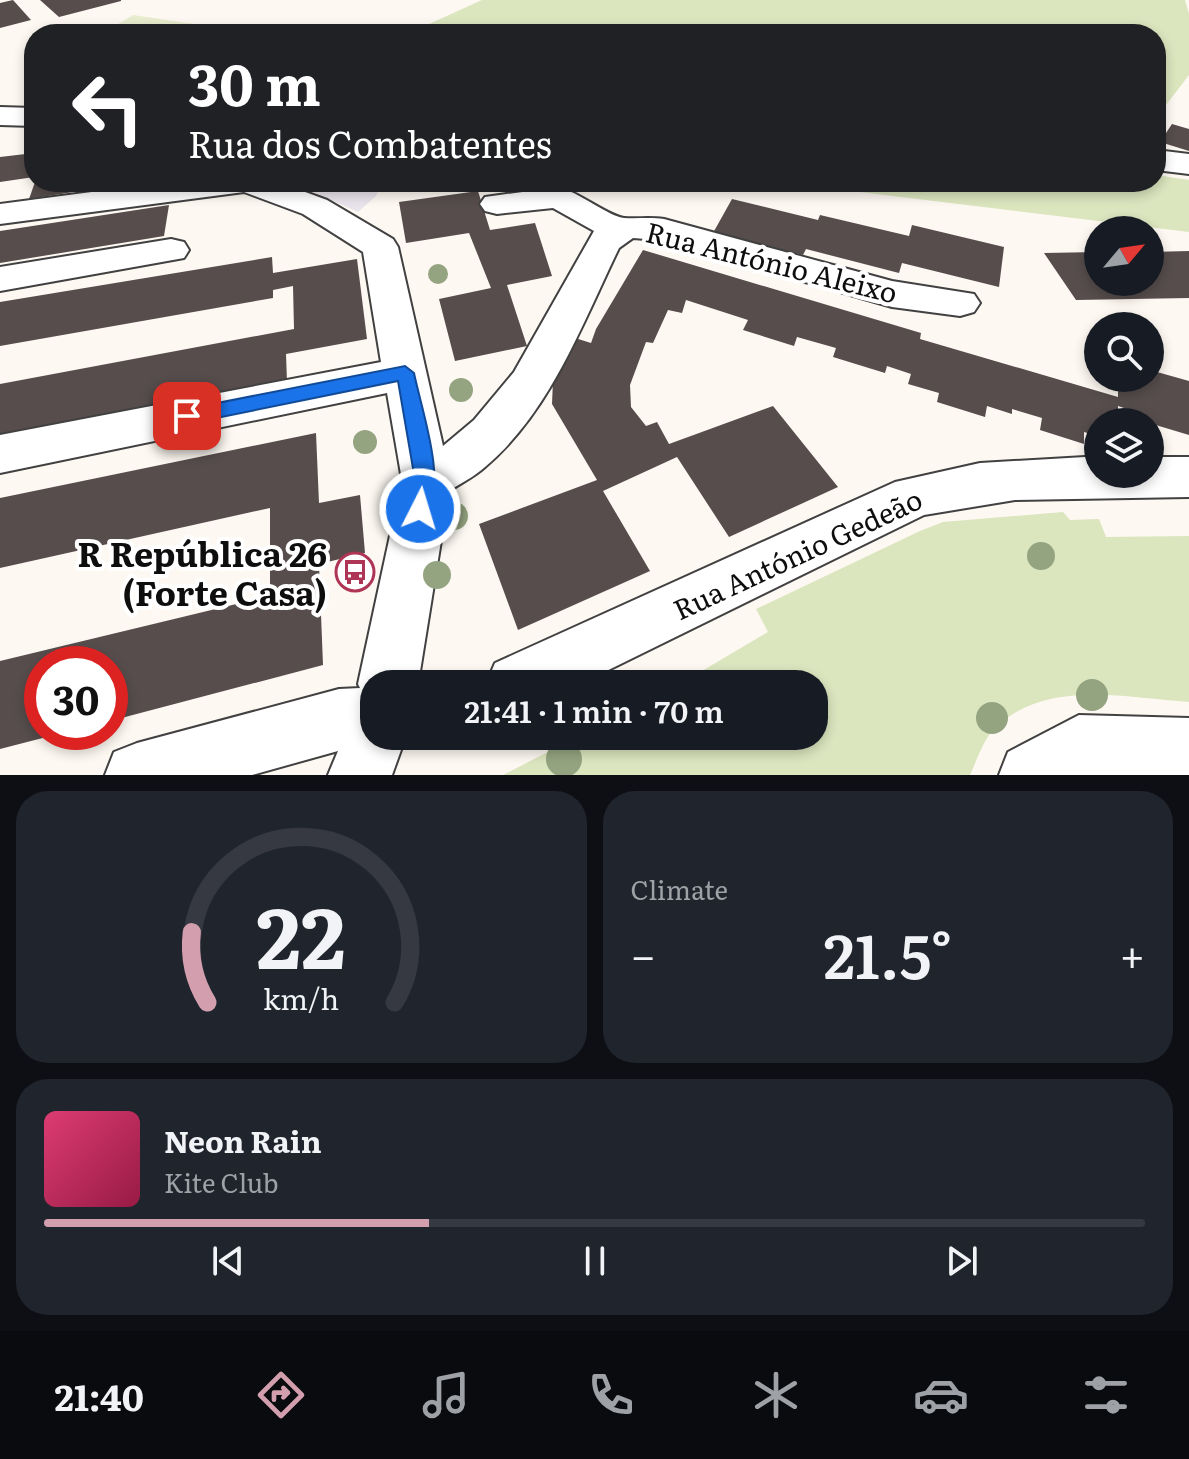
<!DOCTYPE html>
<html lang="en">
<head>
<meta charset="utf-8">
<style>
  body { margin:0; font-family:Literata,serif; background:#20242c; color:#f1f3f6; height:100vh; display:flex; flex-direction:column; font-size:30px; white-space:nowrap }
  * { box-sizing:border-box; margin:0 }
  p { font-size:26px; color:#9ea1a6 }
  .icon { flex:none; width:44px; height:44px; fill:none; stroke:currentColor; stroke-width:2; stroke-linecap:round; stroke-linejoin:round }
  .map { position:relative; height:775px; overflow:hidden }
  .side { display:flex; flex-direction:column; gap:16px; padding:16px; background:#0d0f14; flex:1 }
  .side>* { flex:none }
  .hud { position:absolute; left:24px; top:24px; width:1142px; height:168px; border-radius:32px; box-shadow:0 4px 12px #0003; background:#202124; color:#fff; overflow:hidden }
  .needle { width:52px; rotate:61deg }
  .tools { position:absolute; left:1084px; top:216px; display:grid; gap:16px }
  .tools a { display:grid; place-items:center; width:80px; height:80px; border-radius:50%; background:#171b24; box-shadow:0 4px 12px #0003; font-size:40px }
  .speed { position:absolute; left:24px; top:646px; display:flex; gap:16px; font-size:40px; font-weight:700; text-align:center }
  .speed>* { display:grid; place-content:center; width:104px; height:104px; border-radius:50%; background:#171b24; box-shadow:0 4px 12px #0003; line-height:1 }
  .speed .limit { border:12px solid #d22; background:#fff; color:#111 }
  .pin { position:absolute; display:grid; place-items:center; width:68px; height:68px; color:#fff; margin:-34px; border-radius:16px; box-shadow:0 4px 12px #0006 }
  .me { position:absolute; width:88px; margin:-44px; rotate:5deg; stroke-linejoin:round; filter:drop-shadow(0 0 6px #0008) }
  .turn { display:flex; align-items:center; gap:28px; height:168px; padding:0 32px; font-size:36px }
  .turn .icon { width:104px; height:104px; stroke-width:2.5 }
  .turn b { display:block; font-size:56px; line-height:68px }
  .big { font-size:60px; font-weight:600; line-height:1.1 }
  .side .tile { flex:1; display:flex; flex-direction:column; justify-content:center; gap:12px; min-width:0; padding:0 28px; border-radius:32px; background:#20242c }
  .side .dial { align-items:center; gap:0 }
  .dial svg { height:208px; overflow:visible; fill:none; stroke:#363941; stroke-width:7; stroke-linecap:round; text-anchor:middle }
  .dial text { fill:#f1f3f6; stroke:none }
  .song { display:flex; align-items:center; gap:24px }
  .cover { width:96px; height:96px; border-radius:12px; background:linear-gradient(135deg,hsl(340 70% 55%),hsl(340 70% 35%)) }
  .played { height:8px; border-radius:4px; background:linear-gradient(90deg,#d39eae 35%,#363941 35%) }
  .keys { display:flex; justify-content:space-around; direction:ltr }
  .heat { display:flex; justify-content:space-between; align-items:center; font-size:44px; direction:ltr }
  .side .tiles { flex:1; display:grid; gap:16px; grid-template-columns:1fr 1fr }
  .tile:last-child { grid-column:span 2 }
  .trip { position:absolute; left:360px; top:670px; width:468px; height:80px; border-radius:32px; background:#171b24; box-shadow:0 4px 12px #0003; font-weight:600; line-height:80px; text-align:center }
  .menu { display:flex; height:128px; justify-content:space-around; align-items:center; background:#090b0e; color:#9ea1a6 }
  .menu .icon { width:56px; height:56px }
  .menu .active { color:#d39eae }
  .menu b { font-size:36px; color:#f1f3f6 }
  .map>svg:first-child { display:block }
  .industrial { fill:#e9e4ec }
  .green { fill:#dbe5be }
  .pitch { fill:#e9edcf }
  .building { fill:#564d4c }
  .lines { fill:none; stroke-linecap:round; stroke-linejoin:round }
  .minor-casing { stroke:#414141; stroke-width:4 }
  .minor { fill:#fff; fill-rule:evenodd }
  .tree { fill:#94a481 }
  .route { fill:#1a73e8; stroke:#114b97; stroke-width:2 }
  .labels { text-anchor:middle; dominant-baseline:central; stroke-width:8; stroke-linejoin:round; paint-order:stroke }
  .street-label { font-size:28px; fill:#0e0e0e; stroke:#fff }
  .near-poi-label { font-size:34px; font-weight:bold; fill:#0e0e0e; stroke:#fff; text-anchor:end }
</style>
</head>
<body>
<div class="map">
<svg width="1189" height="775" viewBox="0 0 1189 775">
  <rect width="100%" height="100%" fill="#fdf8f1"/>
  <!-- industrial -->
  <polygon class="industrial" points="291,182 382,182 376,196 358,212"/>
  <!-- green -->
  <g class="green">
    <polygon points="482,0 1185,0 1189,14 1189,75 1156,118 1156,34 407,34"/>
    <polygon points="1156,175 1189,180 1189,232 778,182 1156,182"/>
    <path d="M1063,512L1070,520L1099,519L1106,537L1189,536V702C1127,698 1048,679 997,726C984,737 977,760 970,775H503L579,736H814V684H680L768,632L756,609L920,531L943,522Z"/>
  </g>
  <!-- pitch -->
  <polygon class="pitch" points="133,15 262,34 102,34"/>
  <!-- building -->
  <g class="building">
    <polygon points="13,0 31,20 0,28 0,3"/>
    <polygon points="40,0 121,0 121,1 59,17"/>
    <polygon points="1172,124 1189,129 1189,151 1160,142"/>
    <polygon points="34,153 34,177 0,182 0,157"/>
    <polygon points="35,182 89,182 86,190 29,199"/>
    <polygon points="478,191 490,230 535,223 552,276 507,285 527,346 455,361 439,299 491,288 469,233 406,243 399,202"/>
    <polygon points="732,199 818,220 820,215 909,236 912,225 1004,247 999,287 902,263 899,273 806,249 803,255 713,233"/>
    <polygon points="169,205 164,236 0,263 0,231"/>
    <polygon points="643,250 921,333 920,339 1118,397 1118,378 1150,378 1150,370 1189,381 1189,435 1139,420 1139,413 1118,406 1118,422 1098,422 1098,436 1084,432 1084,444 1040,430 1042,418 1012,409 1012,414 987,406 985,417 937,402 939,393 908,384 911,374 887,366 885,373 833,357 836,348 797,337 794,346 743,330 748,320 686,300 682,313 668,310 653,343 646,342 630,385 631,407 646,426 657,422 669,444 773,406 838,487 729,537 677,457 603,491 650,571 518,630 479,524 597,480 552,404 553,380 575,338 591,343 596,329"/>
    <polygon points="1189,251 1189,298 1076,300 1044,253 1098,252 1098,282 1150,282 1150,252"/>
    <polygon points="272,257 273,273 357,259 367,339 286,354 287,382 0,439 0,384 294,329 293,286 273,290 273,298 0,346 0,302"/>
    <polygon points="316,433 319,503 360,495 365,553 319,564 323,665 110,721 110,664 42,664 42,732 62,733 0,749 0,661 270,596 270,508 0,568 0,498"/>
  </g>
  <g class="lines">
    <defs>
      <g id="minor">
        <polygon points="0,107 34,108 34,126 0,125"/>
        <polygon points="1156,150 1189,154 1189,174 1156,170"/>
        <path d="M168,182H278L327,200L393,239L398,247L443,446L474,420L514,372L594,231L553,208L497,214L485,211L480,204L485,197L559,187C578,192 610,217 624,218C638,219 650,217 664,219L892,281L974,294L980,303L974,312L960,316L892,307L658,240L633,238L619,248C582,324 551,411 485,467C474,477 461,483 449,491L418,684H374V736H406L392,775H328L338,751L252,775H105L114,752L137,743L339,689L360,688L358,684L402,480L387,393L0,473V435L381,362L363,252L303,214L244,192L0,224V204Z"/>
        <polygon points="171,239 184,242 189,250 184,258 0,291 0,267"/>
        <polygon points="1085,457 1098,457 1098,474 1150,474 1150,457 1189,457 1189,497 1015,500 924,515 580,684 486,684 495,663 895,482 980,463"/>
        <polygon points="1079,715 1189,718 1189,775 999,775 1008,752"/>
      </g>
    </defs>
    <!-- minor casing -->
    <use href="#minor" class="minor-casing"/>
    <!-- minor -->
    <use href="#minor" class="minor"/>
  </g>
  <!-- trees -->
  <g class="tree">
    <circle cx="438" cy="274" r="10"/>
    <circle cx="461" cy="390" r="12"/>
    <circle cx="365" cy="442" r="12"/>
    <circle cx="454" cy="516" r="14"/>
    <circle cx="1041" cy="556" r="14"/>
    <circle cx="437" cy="575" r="14"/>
    <circle cx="1092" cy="695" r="16"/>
    <circle cx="992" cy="718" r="16"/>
    <circle cx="564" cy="759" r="18"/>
  </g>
  <!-- route -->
  <path class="route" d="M405,366L414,373C422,412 446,478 428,515L420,518L413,515L410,509L415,480L398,381L187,424L178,416L187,409Z"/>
  <!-- icons -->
  <defs>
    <symbol id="bus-ring" viewBox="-11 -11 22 22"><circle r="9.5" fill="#fff" stroke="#af3556" stroke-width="1.5"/><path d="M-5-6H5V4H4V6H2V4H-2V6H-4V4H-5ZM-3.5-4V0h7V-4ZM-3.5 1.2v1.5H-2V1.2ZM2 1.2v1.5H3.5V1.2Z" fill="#af3556"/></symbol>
  </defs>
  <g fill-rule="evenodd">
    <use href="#bus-ring" x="333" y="550" width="44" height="44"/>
  </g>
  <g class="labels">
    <!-- street labels -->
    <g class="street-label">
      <text transform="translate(772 261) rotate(14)">Rua António Aleixo</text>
      <text transform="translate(797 553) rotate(-25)">Rua António Gedeão</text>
    </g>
    <!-- near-poi labels -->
    <g class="near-poi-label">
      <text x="327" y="552">R República 26<tspan x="327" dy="39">(Forte Casa)</tspan></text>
    </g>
  </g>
</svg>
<div class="tools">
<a><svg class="needle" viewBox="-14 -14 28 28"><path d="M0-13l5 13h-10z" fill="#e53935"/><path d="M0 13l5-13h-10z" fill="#9ea1a6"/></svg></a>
<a><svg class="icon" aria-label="search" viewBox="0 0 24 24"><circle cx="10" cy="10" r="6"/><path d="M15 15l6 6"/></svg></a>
<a><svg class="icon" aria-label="layers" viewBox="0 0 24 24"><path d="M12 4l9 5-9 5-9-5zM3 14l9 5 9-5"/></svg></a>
</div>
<div class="speed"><div class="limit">30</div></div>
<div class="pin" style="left:187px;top:416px;background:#d93025"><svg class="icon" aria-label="arrive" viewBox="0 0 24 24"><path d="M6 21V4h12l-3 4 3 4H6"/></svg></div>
<svg class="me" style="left:420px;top:509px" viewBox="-20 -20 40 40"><circle r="17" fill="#1a73e8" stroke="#fff" stroke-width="3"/><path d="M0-11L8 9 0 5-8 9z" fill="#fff"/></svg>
<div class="trip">21:41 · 1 min · 70 m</div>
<div class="hud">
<div class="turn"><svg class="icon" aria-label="left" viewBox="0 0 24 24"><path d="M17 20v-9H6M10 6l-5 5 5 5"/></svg><div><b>30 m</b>Rua dos Combatentes</div></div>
</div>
</div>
<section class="side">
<div class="tiles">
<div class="tile dial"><svg viewBox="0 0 100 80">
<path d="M14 69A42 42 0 1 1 86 69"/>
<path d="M14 69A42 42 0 0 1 8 42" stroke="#d39eae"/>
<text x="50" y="56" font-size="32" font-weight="700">22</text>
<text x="50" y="72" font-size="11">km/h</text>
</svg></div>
<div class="tile"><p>Climate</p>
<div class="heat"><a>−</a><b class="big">21.5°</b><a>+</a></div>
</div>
<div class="tile">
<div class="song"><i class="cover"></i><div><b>Neon Rain</b><p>Kite Club</p></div></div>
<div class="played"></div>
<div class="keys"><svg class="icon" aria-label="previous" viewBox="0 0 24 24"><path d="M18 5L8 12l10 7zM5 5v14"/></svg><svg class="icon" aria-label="pause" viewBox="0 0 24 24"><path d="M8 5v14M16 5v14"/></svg><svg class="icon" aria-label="next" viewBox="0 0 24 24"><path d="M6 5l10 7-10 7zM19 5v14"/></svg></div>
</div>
</div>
</section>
<nav class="menu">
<b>21:40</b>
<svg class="icon active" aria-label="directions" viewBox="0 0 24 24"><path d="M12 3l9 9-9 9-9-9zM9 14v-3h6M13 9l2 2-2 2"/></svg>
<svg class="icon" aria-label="music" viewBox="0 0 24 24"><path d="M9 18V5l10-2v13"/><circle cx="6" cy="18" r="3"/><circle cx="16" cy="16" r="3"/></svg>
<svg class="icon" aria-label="phone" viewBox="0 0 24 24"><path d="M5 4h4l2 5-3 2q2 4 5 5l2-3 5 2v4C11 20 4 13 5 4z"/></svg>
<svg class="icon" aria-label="climate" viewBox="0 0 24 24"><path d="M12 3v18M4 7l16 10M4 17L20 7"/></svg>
<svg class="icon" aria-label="car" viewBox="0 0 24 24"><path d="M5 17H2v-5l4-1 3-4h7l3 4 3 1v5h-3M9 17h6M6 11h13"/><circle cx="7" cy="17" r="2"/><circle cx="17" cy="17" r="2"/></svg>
<svg class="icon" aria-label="filters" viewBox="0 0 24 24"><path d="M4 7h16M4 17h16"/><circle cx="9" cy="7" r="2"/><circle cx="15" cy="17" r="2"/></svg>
</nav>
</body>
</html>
